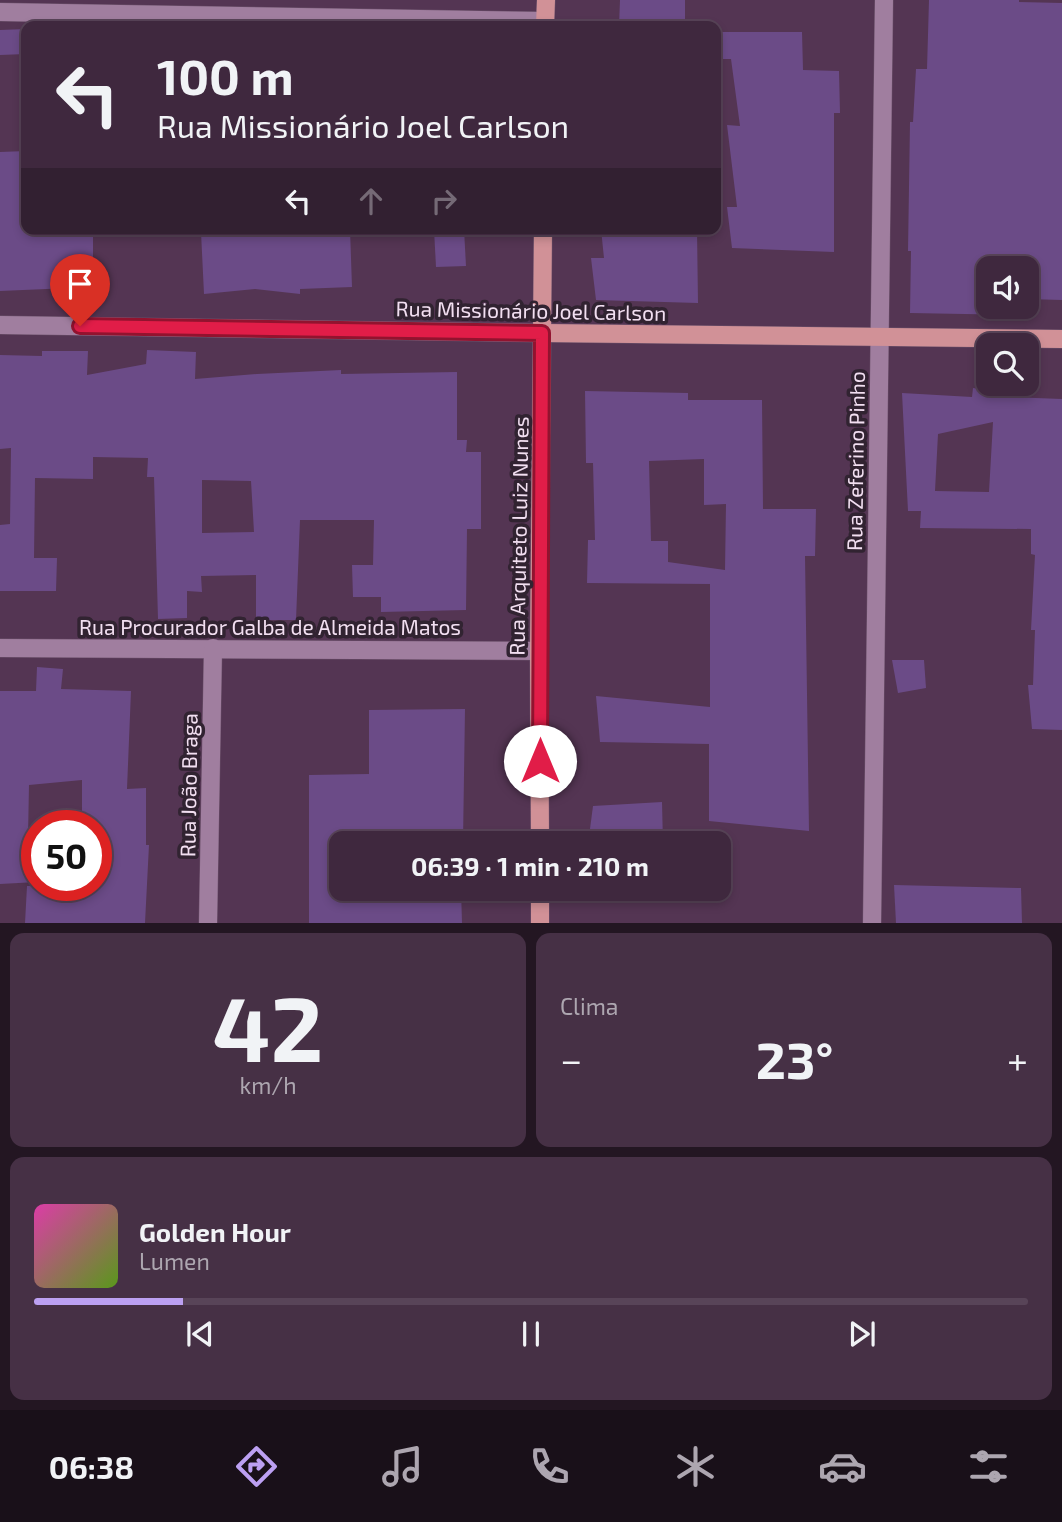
<!DOCTYPE html>
<html lang="pt">
<head>
<meta charset="utf-8">
<style>
  body { margin:0; font-family:"Exo 2",sans-serif; background:#463045; color:#f1f3f6; height:100vh; display:flex; flex-direction:column; font-size:26px; white-space:nowrap }
  * { box-sizing:border-box; margin:0 }
  p { font-size:23px; color:#ada6b0 }
  .icon { flex:none; width:38px; height:38px; fill:none; stroke:currentColor; stroke-width:2; stroke-linecap:round; stroke-linejoin:round }
  .map { position:relative; height:923px; overflow:hidden }
  .drawer { display:flex; flex-direction:column; gap:10px; padding:10px; background:#231622; flex:1 }
  .drawer>* { flex:none }
  .guide { position:absolute; left:21px; top:21px; width:700px; height:214px; border-radius:14px; box-shadow:0 4px 10px #0003,0 0 0 2px #584458; background:#3f283e; color:#f1f3f6; overflow:hidden }
  .controls { position:absolute; left:976px; top:256px; display:grid; gap:14px }
  .controls a { display:grid; place-items:center; width:63px; height:63px; border-radius:14px; background:#3f283e; box-shadow:0 4px 10px #0003,0 0 0 2px #584458; font-size:35px }
  .speed { position:absolute; left:21px; top:810px; display:flex; gap:14px; font-size:35px; font-weight:700; text-align:center }
  .speed>* { display:grid; place-content:center; width:91px; height:91px; border-radius:50%; background:#3f283e; box-shadow:0 4px 10px #0003,0 0 0 2px #584458; line-height:1 }
  .speed .limit { border:10px solid #d22; background:#fff; color:#111 }
  .pin { position:absolute; display:grid; place-items:center; width:60px; height:60px; color:#fff; margin:-72px -30px; border-radius:50% 50% 50% 0; rotate:-45deg; box-shadow:0 0 7px #0007 }
  .pin .icon { rotate:45deg }
  .me { position:absolute; width:77px; margin:-38px; rotate:0deg; stroke-linejoin:round; filter:drop-shadow(0 0 5px #0008) }
  .turn { display:flex; align-items:center; gap:24px; height:147px; padding:0 21px; font-size:32px }
  .turn .icon { width:91px; height:91px; stroke-width:2.5 }
  .turn b { display:block; font-size:49px; line-height:60px }
  .lanes { display:flex; align-items:center; height:66px; padding:0 21px; background:#0003; justify-content:center; gap:35px; direction:ltr }
  .lanes .off { opacity:.35 }
  .big { font-size:52px; font-weight:700; line-height:1.1 }
  .drawer .tile { flex:1; display:flex; flex-direction:column; justify-content:center; gap:10px; min-width:0; padding:0 24px; border-radius:14px; background:#463045 }
  .drawer .dial { align-items:center; gap:0 }
  .dial b { font-size:91px; line-height:1 }
  .song { display:flex; align-items:center; gap:21px }
  .cover { width:84px; height:84px; border-radius:10px; background:linear-gradient(135deg,hsl(320 70% 55%),hsl(90 70% 35%)) }
  .played { height:7px; border-radius:4px; background:linear-gradient(90deg,#bca0f2 15%,#584458 15%) }
  .keys { display:flex; justify-content:space-around; direction:ltr }
  .heat { display:flex; justify-content:space-between; align-items:center; font-size:38px; direction:ltr }
  .drawer .tiles { flex:1; display:grid; gap:10px; grid-template-columns:1fr 1fr }
  .tile:last-child { grid-column:span 2 }
  .trip { position:absolute; left:329px; top:831px; width:402px; height:70px; border-radius:14px; background:#3f283e; box-shadow:0 4px 10px #0003,0 0 0 2px #584458; font-weight:700; line-height:70px; text-align:center }
  .menu { display:flex; height:112px; justify-content:space-around; align-items:center; background:#191019; color:#ada6b0 }
  .menu .icon { width:49px; height:49px }
  .menu .selected { color:#bca0f2 }
  .menu b { font-size:32px; color:#f1f3f6 }
  .map>svg:first-child { display:block }
  .building { fill:#6b4b87; fill-rule:evenodd }
  .lines { fill:none; stroke-linecap:round; stroke-linejoin:round }
  .minor-casing { stroke:#6d536c; stroke-width:19 }
  .major-casing { stroke:#6d536c; stroke-width:19 }
  .minor { stroke:#a07e9f; stroke-width:18 }
  .major { stroke:#d19197; stroke-width:18 }
  .route-casing { stroke:#92132f; stroke-width:18 }
  .route { stroke:#e11d48; stroke-width:12 }
  .labels { text-anchor:middle; dominant-baseline:central; stroke-width:7; stroke-linejoin:round; paint-order:stroke }
  .street-label { font-size:21px; fill:#f2dff1; stroke:#312331 }
</style>
</head>
<body>
<div class="map">
<svg width="1062" height="924" viewBox="0 0 1062 924">
  <rect width="100%" height="100%" fill="#543553"/>
  <!-- building -->
  <g class="building">
    <polygon points="620,0 685,0 685,26 619,26"/>
    <polygon points="929,0 1019,0 1019,2 1062,3 1062,300 1027,299 1027,268 989,268 989,306 1020,306 1020,315 910,313 911,251 908,251 910,122 913,122 916,69 927,69"/>
    <polygon points="26,29 26,54 0,55 0,30"/>
    <polygon points="716,32 802,32 803,70 839,71 840,113 834,113 834,252 732,248 727,207 737,207 727,125 740,126 731,59 716,59"/>
    <polygon points="26,151 26,229 93,229 93,287 0,291 0,152"/>
    <polygon points="248,229 350,229 352,287 300,289 300,294 255,289 204,294 201,232"/>
    <polygon points="434,229 464,229 466,266 436,267"/>
    <polygon points="601,229 697,229 698,303 596,300 591,258 604,258"/>
    <path d="M147,350L196,352L195,379L257,374L341,370V374L457,372V440H467L466,452H481V529H467L466,610L381,612V597H353L352,565H373L374,520H300L296,620H256V575L201,576L202,592L187,591V618L158,619L154,477H147L148,458L93,457V479L35,478L34,558H57L56,591H0V525L10,524L11,448L0,449V355L42,356V351H88L87,375L146,364ZM202,480L251,481L254,532L202,533Z"/>
    <path d="M973,388L1010,393L1009,397L1062,399V730L1032,729L1028,685H1033L1035,630H1031L1035,555L1031,554V529L920,528L921,511H908L902,393L972,397ZM993,422L989,492L935,491L938,434Z"/>
    <path d="M585,391L688,393V400H762L763,509H816L815,556H805L809,831L709,821V744L600,742L596,696L710,707V584L587,583L588,540H595L593,463H586ZM704,459V505L726,504L725,570L668,562V541H651L649,461Z"/>
    <polygon points="892,660 924,660 926,688 898,693"/>
    <polygon points="37,667 63,669 61,689 131,691 127,789 146,788 146,845 149,845 145,923 25,923 27,886 96,886 96,826 82,826 82,780 29,785 28,837 37,838 37,882 0,884 0,691 36,691"/>
    <polygon points="465,709 463,842 341,844 341,889 461,889 462,923 309,923 309,775 369,774 369,710"/>
    <polygon points="662,802 663,844 588,844 593,806"/>
    <polygon points="894,885 1021,888 1022,923 896,923"/>
  </g>
  <g class="lines">
    <defs>
      <g id="minor">
        <polyline points="0,12 545,21"/>
        <polyline points="0,325 542,333"/>
        <polyline points="0,648 539,651"/>
        <polyline points="208,924 213,648"/>
        <polyline points="872,924 884,0"/>
      </g>
      <g id="major">
        <polyline points="545,26 546,0"/>
        <polyline points="542,333 1062,339"/>
        <polyline points="540,844 539,651 543,229"/>
        <polyline points="540,889 540,924"/>
      </g>
    </defs>
    <!-- minor casing -->
    <use href="#minor" class="minor-casing"/>
    <!-- major casing -->
    <use href="#major" class="major-casing"/>
    <!-- minor -->
    <use href="#minor" class="minor"/>
    <!-- major -->
    <use href="#major" class="major"/>
  </g>
  <g class="lines">
    <defs>
      <polyline id="route" points="80,326 542,333 540,761"/>
    </defs>
    <!-- route casing -->
    <use href="#route" class="route-casing"/>
    <!-- route -->
    <use href="#route" class="route"/>
  </g>
  <g class="labels">
    <!-- street labels -->
    <g class="street-label">
      <text transform="translate(531 310) rotate(1)">Rua Missionário Joel Carlson</text>
      <text transform="translate(855 461) rotate(-89)">Rua Zeferino Pinho</text>
      <text transform="translate(518 536) rotate(-89)">Rua Arquiteto Luiz Nunes</text>
      <text x="270" y="626">Rua Procurador Galba de Almeida Matos</text>
      <text transform="translate(188 785) rotate(-89)">Rua João Braga</text>
    </g>
  </g>
</svg>
<div class="controls">
<a><svg class="icon" aria-label="sound" viewBox="0 0 24 24"><path d="M4 9h4l5-4v14l-5-4H4zM17 9q2 3 0 6"/></svg></a>
<a><svg class="icon" aria-label="search" viewBox="0 0 24 24"><circle cx="10" cy="10" r="6"/><path d="M15 15l6 6"/></svg></a>
</div>
<div class="speed"><div class="limit">50</div></div>
<div class="pin" style="left:80px;top:326px;background:#d93025"><svg class="icon" aria-label="arrive" viewBox="0 0 24 24"><path d="M6 21V4h12l-3 4 3 4H6"/></svg></div>
<svg class="me" style="left:540px;top:761px" viewBox="-20 -20 40 40"><circle r="19" fill="#fff"/><path d="M0-13L10 11 0 6-10 11z" fill="#e11d48"/></svg>
<div class="trip">06:39 · 1 min · 210 m</div>
<div class="guide">
<div class="turn"><svg class="icon" aria-label="left" viewBox="0 0 24 24"><path d="M17 20v-9H6M10 6l-5 5 5 5"/></svg><div><b>100 m</b>Rua Missionário Joel Carlson</div></div>
<div class="lanes"><svg class="icon" aria-label="left" viewBox="0 0 24 24"><path d="M17 20v-9H6M10 6l-5 5 5 5"/></svg><svg class="icon off" aria-label="ahead" viewBox="0 0 24 24"><path d="M12 20V5M6 11l6-6 6 6"/></svg><svg class="icon off" aria-label="right" viewBox="0 0 24 24"><path d="M7 20v-9h11M14 6l5 5-5 5"/></svg></div>
</div>
</div>
<section class="drawer">
<div class="tiles">
<div class="tile dial"><b>42</b><p>km/h</p></div>
<div class="tile"><p>Clima</p>
<div class="heat"><a>−</a><b class="big">23°</b><a>+</a></div>
</div>
<div class="tile">
<div class="song"><i class="cover"></i><div><b>Golden Hour</b><p>Lumen</p></div></div>
<div class="played"></div>
<div class="keys"><svg class="icon" aria-label="previous" viewBox="0 0 24 24"><path d="M18 5L8 12l10 7zM5 5v14"/></svg><svg class="icon" aria-label="pause" viewBox="0 0 24 24"><path d="M8 5v14M16 5v14"/></svg><svg class="icon" aria-label="next" viewBox="0 0 24 24"><path d="M6 5l10 7-10 7zM19 5v14"/></svg></div>
</div>
</div>
</section>
<nav class="menu">
<b>06:38</b>
<svg class="icon selected" aria-label="directions" viewBox="0 0 24 24"><path d="M12 3l9 9-9 9-9-9zM9 14v-3h6M13 9l2 2-2 2"/></svg>
<svg class="icon" aria-label="music" viewBox="0 0 24 24"><path d="M9 18V5l10-2v13"/><circle cx="6" cy="18" r="3"/><circle cx="16" cy="16" r="3"/></svg>
<svg class="icon" aria-label="phone" viewBox="0 0 24 24"><path d="M5 4h4l2 5-3 2q2 4 5 5l2-3 5 2v4C11 20 4 13 5 4z"/></svg>
<svg class="icon" aria-label="climate" viewBox="0 0 24 24"><path d="M12 3v18M4 7l16 10M4 17L20 7"/></svg>
<svg class="icon" aria-label="car" viewBox="0 0 24 24"><path d="M5 17H2v-5l4-1 3-4h7l3 4 3 1v5h-3M9 17h6M6 11h13"/><circle cx="7" cy="17" r="2"/><circle cx="17" cy="17" r="2"/></svg>
<svg class="icon" aria-label="filters" viewBox="0 0 24 24"><path d="M4 7h16M4 17h16"/><circle cx="9" cy="7" r="2"/><circle cx="15" cy="17" r="2"/></svg>
</nav>
</body>
</html>
